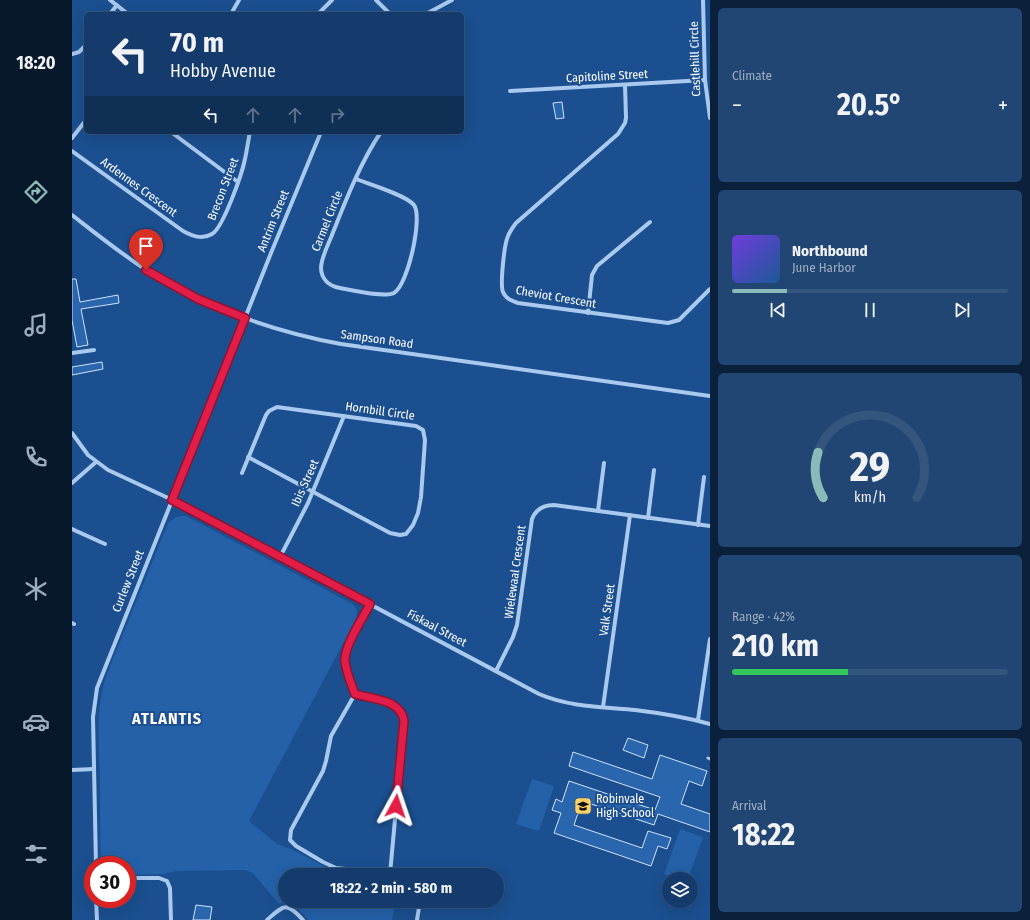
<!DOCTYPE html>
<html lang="en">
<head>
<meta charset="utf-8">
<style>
  body { margin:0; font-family:"Fira Sans Condensed",sans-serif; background:#214673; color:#f1f3f6; height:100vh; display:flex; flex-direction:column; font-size:15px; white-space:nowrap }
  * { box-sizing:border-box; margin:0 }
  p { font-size:13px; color:#9dadc1 }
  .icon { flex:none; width:22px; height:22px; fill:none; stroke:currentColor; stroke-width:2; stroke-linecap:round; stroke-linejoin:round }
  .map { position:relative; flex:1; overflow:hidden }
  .side { display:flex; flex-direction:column; gap:8px; padding:8px; background:#0b203b; width:320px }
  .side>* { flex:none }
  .top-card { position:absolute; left:12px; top:12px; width:380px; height:122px; border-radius:6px; box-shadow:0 4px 16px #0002,0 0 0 1px #33557e; background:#143b6b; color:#f1f3f6; overflow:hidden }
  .buttons { position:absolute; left:590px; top:872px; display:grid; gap:8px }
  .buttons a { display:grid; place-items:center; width:36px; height:36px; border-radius:50%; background:#143b6b; box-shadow:0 4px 16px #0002,0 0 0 1px #33557e; font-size:20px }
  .speed { position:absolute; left:12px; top:856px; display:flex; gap:8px; font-size:20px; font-weight:700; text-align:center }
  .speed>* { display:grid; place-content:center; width:52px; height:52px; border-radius:50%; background:#143b6b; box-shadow:0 4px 16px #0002,0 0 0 1px #33557e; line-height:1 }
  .speed .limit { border:6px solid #d22; background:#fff; color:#111 }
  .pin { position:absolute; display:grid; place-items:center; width:34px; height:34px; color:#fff; margin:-41px -17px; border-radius:50% 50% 50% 0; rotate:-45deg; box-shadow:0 0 4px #0007 }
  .pin .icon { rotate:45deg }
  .me { position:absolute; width:44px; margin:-22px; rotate:5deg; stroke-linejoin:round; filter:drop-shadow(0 0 3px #0008) }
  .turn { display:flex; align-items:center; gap:14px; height:84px; padding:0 20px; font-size:18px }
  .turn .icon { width:52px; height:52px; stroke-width:2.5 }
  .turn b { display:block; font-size:28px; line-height:34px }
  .lanes { display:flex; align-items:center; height:38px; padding:0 20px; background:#0003; justify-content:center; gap:20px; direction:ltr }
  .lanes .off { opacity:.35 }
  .big { font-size:30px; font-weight:700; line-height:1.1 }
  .side .widget { flex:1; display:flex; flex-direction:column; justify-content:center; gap:6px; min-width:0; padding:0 14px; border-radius:6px; background:#214673 }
  .side .dial { align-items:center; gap:0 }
  .dial svg { height:104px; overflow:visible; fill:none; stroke:#33557e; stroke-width:7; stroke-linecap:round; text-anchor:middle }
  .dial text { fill:#f1f3f6; stroke:none }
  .song { display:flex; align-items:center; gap:12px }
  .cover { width:48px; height:48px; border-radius:6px; background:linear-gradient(135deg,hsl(260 70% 55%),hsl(210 70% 35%)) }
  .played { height:4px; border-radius:2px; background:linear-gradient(90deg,#8bbbb9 20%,#33557e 20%) }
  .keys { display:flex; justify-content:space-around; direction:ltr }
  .heat { display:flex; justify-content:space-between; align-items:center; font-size:22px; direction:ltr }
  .charge { height:6px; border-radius:3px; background:linear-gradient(90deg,#34c759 42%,#33557e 0) }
  .trip { position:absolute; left:206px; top:868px; width:226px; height:40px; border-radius:20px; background:#143b6b; box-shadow:0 4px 16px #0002,0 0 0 1px #33557e; font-weight:700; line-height:40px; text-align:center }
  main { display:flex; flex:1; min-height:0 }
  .tab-bar { display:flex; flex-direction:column; width:72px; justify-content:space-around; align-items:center; background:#08182b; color:#9dadc1 }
  .tab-bar .icon { width:28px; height:28px }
  .tab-bar .selected { color:#8bbbb9 }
  .tab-bar b { font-size:18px; color:#f1f3f6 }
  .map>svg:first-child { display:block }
  .green { fill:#2461a8 }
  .building { fill:#2a66ad; stroke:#cfe3fa }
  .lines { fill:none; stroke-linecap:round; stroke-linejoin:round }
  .service { stroke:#a9c9ee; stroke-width:3 }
  .minor { stroke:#a9c9ee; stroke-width:4 }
  .route-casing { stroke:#92132f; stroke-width:10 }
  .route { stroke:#e11d48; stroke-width:7 }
  .labels { text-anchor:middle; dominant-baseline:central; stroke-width:4; stroke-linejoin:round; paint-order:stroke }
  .street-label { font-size:12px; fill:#fff; stroke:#1b4f8f }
  .poi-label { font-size:12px; fill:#fff; stroke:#1b4f8f; text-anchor:start }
  .district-label { font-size:16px; font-weight:bold; letter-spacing:1px; fill:#fff; stroke:#1b4f8f }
</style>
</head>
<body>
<main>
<nav class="tab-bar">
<b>18:20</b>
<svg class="icon selected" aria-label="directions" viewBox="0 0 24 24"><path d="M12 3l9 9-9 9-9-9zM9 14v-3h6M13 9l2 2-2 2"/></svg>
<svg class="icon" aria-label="music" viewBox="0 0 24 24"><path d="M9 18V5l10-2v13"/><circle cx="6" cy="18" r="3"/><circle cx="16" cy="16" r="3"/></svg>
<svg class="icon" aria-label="phone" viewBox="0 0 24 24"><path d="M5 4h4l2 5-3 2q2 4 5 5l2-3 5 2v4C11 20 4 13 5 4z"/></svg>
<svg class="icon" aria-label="climate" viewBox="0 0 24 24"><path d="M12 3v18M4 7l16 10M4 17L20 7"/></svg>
<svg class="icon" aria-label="car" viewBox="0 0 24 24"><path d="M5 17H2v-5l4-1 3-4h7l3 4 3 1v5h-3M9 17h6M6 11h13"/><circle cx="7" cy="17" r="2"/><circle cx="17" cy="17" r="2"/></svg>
<svg class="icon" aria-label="filters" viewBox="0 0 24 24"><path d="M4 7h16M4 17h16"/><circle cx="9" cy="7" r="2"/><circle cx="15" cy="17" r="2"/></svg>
</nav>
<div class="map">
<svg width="638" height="920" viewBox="0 0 638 920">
  <rect width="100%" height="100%" fill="#1b4f8f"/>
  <!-- green -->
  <g class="green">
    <path d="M111,516H114L279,603C285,607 286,612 284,619L177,821L205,844L219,849L254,867L269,872L294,875H213V901H323L320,920H236C228,911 221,897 207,904L181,873L173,870L104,871L91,874L55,875V865H29C28,837 28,808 28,779C27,744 23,707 35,674L96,523L104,517Z"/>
    <polygon points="460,779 482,786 467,831 444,824"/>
    <polygon points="608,829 631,837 616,879 607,879 592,874"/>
  </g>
  <!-- building -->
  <g class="building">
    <polygon points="490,102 492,118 484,119 481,103"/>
    <polygon points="0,279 4,279 8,302 46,295 47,303 9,309 16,345 5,347 0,320"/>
    <polygon points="30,362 31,369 0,375 0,367"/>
    <polygon points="556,738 576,745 572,758 551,750"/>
    <polygon points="501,752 580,779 588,755 635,771 630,786 617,781 609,804 638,814 638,832 586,814 582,825 510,801 502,825 570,848 576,831 599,838 595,849 586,846 579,866 482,833 489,813 480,810 484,799 490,802 497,781 583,810 588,797 497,766"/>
    <polygon points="124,905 140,907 138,920 121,920"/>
  </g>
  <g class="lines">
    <!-- service -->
    <polyline class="service" points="636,758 638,759"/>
    <!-- minor -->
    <g class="minor">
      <polyline points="38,0 56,14"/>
      <polyline points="304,0 318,14"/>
      <polyline points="631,0 633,80 638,118"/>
      <polyline points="38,14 45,5"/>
      <polyline points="159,14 167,0"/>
      <polyline points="246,14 260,0"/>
      <polyline points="354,14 380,0"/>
      <polyline points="0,54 7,52 14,45"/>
      <path d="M553,85L554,118L553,123L546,134L444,223C441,227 438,231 436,236C432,245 428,285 431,292C434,299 440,301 446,303L596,323L607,320L638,289"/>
      <polyline points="438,91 633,80"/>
      <polyline points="99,132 166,182"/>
      <polyline points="0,138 14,120"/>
      <path d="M0,151L111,231C120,236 130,240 140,234C151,228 170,174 173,159C175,150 176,141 178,132"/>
      <path d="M284,179C297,184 334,195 342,205C351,217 336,285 322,293C312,298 279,290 268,288C257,286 249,279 249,267C250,256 256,245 260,235C273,202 289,161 309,132"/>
      <path d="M0,215C27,236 54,258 84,276C141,310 204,332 269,344L638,396"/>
      <polyline points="516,313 520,275 525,266 578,222"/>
      <polyline points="0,353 22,350"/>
      <path d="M0,433L16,455L36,470L107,503L467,694C497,707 531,707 563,710C588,713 613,717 638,724"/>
      <polyline points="170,473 194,415 197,411 205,407 344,426 351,430 353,440 349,497 346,513 341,525 334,534 328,535 318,533 176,457"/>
      <polyline points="0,483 24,462"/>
      <polyline points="526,511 532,463"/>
      <polyline points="576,518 582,470"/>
      <polyline points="626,525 632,477"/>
      <polyline points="0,529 33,544"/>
      <polyline points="208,557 236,503 272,416"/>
      <polyline points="0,623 2,624"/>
      <path d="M424,671L441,637L445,625L460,519C464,509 471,505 482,505L638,526"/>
      <polyline points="283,694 259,736 254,761 251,771 219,830 218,840 224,846 251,862 264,868 328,875"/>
      <path d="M283,694C299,699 329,699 332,721L318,874"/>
      <path d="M283,694C279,683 274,672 273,661C273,646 291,618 298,604"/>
      <polyline points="531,707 558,515"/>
      <polyline points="626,720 638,639"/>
      <polyline points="0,770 22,769"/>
      <polyline points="24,865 21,717 25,688 199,253 249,132"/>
      <polyline points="55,878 87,878 95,881 98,888 99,920"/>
      <polyline points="24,899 25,920"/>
      <path d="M195,920C212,905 214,901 231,920"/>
      <polyline points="345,920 348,901"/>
    </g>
  </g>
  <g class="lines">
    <defs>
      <path id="route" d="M74,270L126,299L173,318L100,500L298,604C291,618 272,646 273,661C274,672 279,683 283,694C299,699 329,699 332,721L324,806"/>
    </defs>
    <!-- route casing -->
    <use href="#route" class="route-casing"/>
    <!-- route -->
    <use href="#route" class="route"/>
  </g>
  <!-- icons -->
  <defs>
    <symbol id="school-square" viewBox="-11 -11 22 22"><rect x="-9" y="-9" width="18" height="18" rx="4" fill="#ffd166" stroke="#1b4f8f"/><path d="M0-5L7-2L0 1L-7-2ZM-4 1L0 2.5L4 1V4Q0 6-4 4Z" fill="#111"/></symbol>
  </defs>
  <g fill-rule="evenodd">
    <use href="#school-square" x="501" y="796" width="20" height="20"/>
  </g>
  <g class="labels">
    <!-- street labels -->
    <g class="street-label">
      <text transform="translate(623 59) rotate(-92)">Castlehill Circle</text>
      <text transform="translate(535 76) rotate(-3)">Capitoline Street</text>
      <text transform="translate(67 187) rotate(36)">Ardennes Crescent</text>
      <text transform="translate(151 189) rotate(-69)">Brecon Street</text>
      <text transform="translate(201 221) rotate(-68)">Antrim Street</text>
      <text transform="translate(255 221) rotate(-68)">Carmel Circle</text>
      <text transform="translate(484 297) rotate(10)">Cheviot Crescent</text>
      <text transform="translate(305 339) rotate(8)">Sampson Road</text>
      <text transform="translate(308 411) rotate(8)">Hornbill Circle</text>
      <text transform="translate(233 483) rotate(-66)">Ibis Street</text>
      <text transform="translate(443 572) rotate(-82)">Wielewaal Crescent</text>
      <text transform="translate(56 581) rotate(-68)">Curlew Street</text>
      <text transform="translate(535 610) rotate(-82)">Valk Street</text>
      <text transform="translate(365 628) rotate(28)">Fiskaal Street</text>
    </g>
    <!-- poi labels -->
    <g class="poi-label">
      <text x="524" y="799">Robinvale<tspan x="524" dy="14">High School</tspan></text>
    </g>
    <!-- district labels -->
    <g class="district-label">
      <text x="95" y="718">ATLANTIS</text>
    </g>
  </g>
</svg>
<div class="buttons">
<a><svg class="icon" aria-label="layers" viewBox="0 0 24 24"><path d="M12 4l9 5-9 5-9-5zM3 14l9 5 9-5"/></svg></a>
</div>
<div class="speed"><div class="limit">30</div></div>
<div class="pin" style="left:74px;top:270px;background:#d93025"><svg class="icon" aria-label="arrive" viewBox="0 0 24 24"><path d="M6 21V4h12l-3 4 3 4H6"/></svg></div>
<svg class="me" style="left:324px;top:806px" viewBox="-20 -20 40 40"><path d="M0-17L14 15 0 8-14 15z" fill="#e11d48" stroke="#fff" stroke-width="4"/></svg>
<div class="trip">18:22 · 2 min · 580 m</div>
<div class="top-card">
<div class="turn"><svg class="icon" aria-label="left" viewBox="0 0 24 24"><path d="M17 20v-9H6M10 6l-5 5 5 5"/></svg><div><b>70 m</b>Hobby Avenue</div></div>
<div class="lanes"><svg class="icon" aria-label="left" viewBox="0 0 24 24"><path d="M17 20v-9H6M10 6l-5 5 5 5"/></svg><svg class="icon off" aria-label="ahead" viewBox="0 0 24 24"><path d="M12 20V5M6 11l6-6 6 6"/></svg><svg class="icon off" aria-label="ahead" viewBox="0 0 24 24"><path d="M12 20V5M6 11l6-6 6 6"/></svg><svg class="icon off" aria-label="right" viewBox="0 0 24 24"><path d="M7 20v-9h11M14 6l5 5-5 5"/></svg></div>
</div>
</div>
<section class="side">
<div class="widget"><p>Climate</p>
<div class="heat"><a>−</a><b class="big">20.5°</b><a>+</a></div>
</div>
<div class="widget">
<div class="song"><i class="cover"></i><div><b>Northbound</b><p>June Harbor</p></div></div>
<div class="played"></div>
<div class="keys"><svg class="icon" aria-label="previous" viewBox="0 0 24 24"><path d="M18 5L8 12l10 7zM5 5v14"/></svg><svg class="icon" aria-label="pause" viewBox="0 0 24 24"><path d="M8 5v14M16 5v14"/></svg><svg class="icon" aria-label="next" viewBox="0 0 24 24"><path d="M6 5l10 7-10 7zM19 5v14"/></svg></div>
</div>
<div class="widget dial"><svg viewBox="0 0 100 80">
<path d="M14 69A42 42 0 1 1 86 69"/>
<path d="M14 69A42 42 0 0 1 10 34" stroke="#8bbbb9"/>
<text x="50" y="56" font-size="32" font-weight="700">29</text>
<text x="50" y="72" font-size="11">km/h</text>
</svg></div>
<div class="widget"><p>Range · 42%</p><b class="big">210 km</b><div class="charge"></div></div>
<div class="widget"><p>Arrival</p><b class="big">18:22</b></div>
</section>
</main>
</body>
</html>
